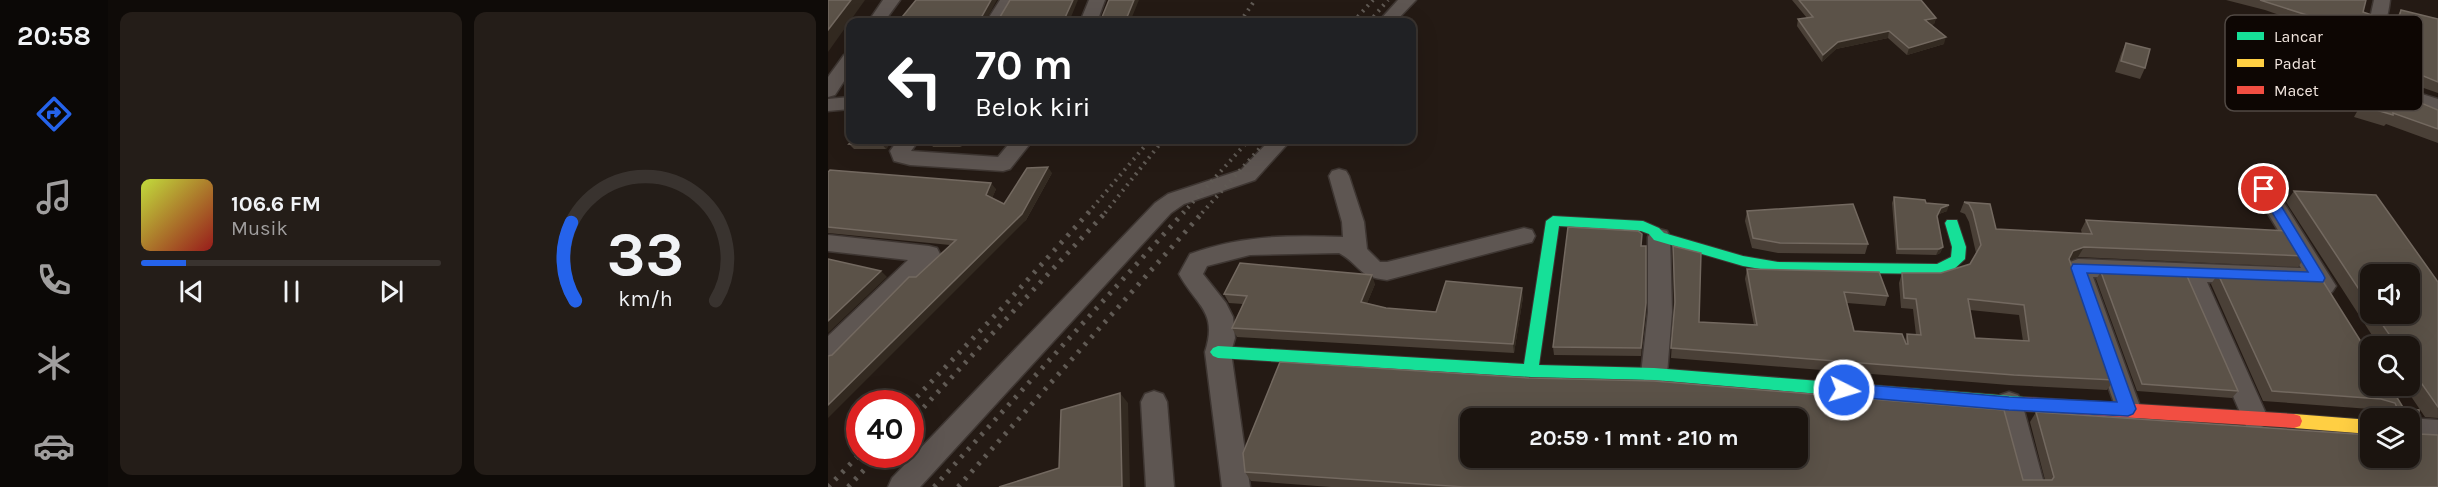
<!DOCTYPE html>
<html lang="id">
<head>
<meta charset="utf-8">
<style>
  body { margin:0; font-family:Karla,sans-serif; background:#241d18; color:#f1f3f6; height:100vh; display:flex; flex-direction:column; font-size:22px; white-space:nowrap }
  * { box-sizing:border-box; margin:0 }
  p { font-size:20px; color:#a09e9e }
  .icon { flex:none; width:33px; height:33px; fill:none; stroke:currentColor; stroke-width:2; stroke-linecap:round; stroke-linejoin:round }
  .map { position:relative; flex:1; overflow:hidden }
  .details { display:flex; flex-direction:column; gap:12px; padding:12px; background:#0f0b08; width:720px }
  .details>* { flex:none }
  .guide { position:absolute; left:18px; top:18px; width:570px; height:126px; border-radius:12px; box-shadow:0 6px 24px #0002,0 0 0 2px #39332f; background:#202124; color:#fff; overflow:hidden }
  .fabs { position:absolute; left:1532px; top:264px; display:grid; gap:12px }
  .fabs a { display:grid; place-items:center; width:60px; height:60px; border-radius:12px; background:#1b140f; box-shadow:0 6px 24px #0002,0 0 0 2px #39332f; font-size:30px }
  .speed { position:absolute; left:18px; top:390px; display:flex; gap:12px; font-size:30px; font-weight:700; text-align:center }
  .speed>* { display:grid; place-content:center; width:78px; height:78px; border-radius:50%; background:#1b140f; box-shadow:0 6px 24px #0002,0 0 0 2px #39332f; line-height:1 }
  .speed .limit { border:9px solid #d22; background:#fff; color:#111 }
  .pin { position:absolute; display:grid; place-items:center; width:51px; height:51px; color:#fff; margin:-26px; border:3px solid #fff; border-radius:50%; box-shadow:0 2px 6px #0007 }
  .me { position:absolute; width:66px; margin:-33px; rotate:95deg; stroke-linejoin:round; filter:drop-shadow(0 0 4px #0008) }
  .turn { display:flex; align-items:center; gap:21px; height:126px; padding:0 30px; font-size:27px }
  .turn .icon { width:78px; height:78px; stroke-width:2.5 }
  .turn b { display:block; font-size:42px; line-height:51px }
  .details .card { flex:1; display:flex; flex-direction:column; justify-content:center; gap:9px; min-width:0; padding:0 21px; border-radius:12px; background:#241d18 }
  .details .dial { align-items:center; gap:0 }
  .dial svg { height:156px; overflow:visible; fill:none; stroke:#39332f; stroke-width:7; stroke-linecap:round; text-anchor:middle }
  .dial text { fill:#f1f3f6; stroke:none }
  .song { display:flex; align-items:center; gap:18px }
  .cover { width:72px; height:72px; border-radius:9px; background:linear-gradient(135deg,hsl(70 70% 55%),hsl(0 70% 35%)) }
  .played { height:6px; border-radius:3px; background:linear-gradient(90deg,#2563eb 15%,#39332f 15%) }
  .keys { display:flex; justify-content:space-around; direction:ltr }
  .details .tiles { flex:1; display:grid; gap:12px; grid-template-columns:repeat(2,1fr) }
  .trip { position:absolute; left:632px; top:408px; width:348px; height:60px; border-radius:12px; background:#1b140f; box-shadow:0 6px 24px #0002,0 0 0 2px #39332f; font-weight:700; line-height:60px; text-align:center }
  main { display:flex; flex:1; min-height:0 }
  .dock { display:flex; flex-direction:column; width:108px; justify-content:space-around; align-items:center; background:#0b0806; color:#a09e9e }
  .dock .icon { width:42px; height:42px }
  .dock .selected { color:#2563eb }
  .dock b { font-size:27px; color:#f1f3f6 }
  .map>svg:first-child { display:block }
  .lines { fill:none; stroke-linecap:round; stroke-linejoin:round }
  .street-casing { stroke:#3e3632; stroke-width:3 }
  .fast-casing { stroke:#3e3632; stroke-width:2 }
  .slow-casing { stroke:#3e3632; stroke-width:2 }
  .jam-casing { stroke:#3e3632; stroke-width:2 }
  .street { fill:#5e5652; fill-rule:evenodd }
  .fast { fill:#16e098; fill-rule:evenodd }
  .slow { fill:#ffcf43; fill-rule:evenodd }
  .jam { fill:#f24e42; fill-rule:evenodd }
  .rail-far1 { stroke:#605a54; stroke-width:4; stroke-dasharray:2 5; stroke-linecap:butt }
  .rail { stroke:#605a54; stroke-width:5; stroke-dasharray:3 7; stroke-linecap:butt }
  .wall { fill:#4a4037; fill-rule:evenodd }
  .shaded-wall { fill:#332a21 }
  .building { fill:#5b5248; stroke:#736960; stroke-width:1.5; fill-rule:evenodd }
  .route { fill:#2563eb; stroke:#184099; stroke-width:1.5 }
  .key { fill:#0d0603; stroke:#514944; stroke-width:1.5 }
  .key-label { font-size:16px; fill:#f0e4dd }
</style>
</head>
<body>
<main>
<nav class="dock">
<b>20:58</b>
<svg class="icon selected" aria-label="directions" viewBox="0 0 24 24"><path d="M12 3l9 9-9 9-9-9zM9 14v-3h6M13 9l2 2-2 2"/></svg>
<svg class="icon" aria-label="music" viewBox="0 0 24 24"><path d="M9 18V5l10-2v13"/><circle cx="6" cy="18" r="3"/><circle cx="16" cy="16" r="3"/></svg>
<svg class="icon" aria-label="phone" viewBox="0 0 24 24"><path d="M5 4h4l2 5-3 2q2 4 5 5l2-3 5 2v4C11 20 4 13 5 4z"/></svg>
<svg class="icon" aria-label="climate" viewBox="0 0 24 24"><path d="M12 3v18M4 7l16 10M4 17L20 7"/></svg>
<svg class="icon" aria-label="car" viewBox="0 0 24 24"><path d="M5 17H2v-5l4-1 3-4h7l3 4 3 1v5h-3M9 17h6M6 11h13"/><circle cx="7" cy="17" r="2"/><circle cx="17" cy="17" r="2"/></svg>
</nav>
<section class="details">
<div class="tiles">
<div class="card">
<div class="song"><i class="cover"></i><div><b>106.6 FM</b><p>Musik</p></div></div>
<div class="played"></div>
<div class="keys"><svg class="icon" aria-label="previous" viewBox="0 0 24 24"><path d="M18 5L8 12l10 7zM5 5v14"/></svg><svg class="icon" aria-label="pause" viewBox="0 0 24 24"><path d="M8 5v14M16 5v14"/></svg><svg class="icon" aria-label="next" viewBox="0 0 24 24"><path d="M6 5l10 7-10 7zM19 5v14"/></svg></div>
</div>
<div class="card dial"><svg viewBox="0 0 100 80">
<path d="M14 69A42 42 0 1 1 86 69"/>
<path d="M14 69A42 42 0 0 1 12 29" stroke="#2563eb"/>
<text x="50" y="56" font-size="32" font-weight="700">33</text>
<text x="50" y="72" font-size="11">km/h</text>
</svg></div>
</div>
</section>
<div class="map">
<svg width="1610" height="487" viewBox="0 0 1610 487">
  <rect width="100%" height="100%" fill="#241a14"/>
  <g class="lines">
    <defs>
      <g id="street">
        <polygon points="55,0 72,0 56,22 40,22"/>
        <polygon points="172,0 188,0 174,22 158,22"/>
        <polygon points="261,0 277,0 269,22 252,22"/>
        <polygon points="570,0 588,0 567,22 550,22"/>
        <path d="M1546,0H1562C1555,66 1514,41 1468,37L1462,42C1503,78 1560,82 1610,99V112L1483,72L1457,56L1442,42L1458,27L1464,26L1533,33L1541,23Z"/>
        <polygon points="22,54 22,72 7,95 0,97 0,77 16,55"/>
        <polygon points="22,97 22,109 0,111 0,99"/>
        <polygon points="70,140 91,140 83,151 170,157 184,140 205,140 182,169 175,171 82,165 66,161 62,151"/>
        <polygon points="442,140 463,140 427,180 356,204 343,213 92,487 60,487 64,478 327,203 340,194 413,170"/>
        <path d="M511,169L518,171L521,176L536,222L539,249L552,262H559L696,228L704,230L707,236L704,242L696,244L559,280C529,277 534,266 511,253L422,255L379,266L375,274L398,303L405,317L407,338L403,352L422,487H394L377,352C390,311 369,307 351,274L362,254C412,235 463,235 515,237L514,222L501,176L504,171Z"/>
        <polygon points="1436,182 1444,184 1508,286 1504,292 1496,295 1488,292 1484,287 1379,282 1440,418 1436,426 1427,429 1418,426 1355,281 1265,277 1313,409 1309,417 1300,420 1291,417 1238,268 1242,262 1250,259 1473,268 1425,189 1428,184"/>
        <polygon points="831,229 839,231 842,237 844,312 839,374 835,381 826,385 817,381 813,374 820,312 820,237 823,231"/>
        <polygon points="0,235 101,246 109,248 112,254 9,359 0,362 0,336 80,260 0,251"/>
        <polygon points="326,391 335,394 339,402 346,487 318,487 313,402 317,394"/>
        <polygon points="1181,392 1190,395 1194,403 1217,487 1189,487 1168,403 1172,395"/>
        <polygon points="1581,418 1610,420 1610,444 1581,442"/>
      </g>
      <polygon id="fast" points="725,216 815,221 831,228 836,233 915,256 950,262 1109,264 1123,257 1124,247 1117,223 1119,220 1129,220 1138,247 1137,259 1124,271 1109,274 950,272 915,266 826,240 821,234 813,231 731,226 711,365 826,368 1196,397 1202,399 1204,404 1202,409 1196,411 826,380 703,377 390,358 385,356 382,352 385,348 390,346 696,364 718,221"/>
      <polygon id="slow" points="1466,414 1542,420 1542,434 1466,428 1460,426 1458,421 1460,416"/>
      <polygon id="jam" points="1196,397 1466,414 1472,416 1474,421 1472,426 1466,428 1196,411 1190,409 1188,404 1190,399"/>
    </defs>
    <!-- street casing -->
    <use href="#street" class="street-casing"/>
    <!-- fast casing -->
    <use href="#fast" class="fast-casing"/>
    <!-- slow casing -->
    <use href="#slow" class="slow-casing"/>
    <!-- jam casing -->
    <use href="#jam" class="jam-casing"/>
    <!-- street -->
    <use href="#street" class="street"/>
    <!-- fast -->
    <use href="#fast" class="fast"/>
    <!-- slow -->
    <use href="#slow" class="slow"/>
    <!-- jam -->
    <use href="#jam" class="jam"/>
    <!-- rail-far1 -->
    <g class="rail-far1">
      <polyline points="412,22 427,0"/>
      <polyline points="525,22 545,0"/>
      <polyline points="541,22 560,0"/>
      <polyline points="260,213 322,140"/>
      <polyline points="277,213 335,140"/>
      <polyline points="355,213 421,140"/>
      <polyline points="374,213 439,140"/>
    </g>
    <!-- rail -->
    <g class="rail">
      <polyline points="82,404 175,307 261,212"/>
      <polyline points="82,422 278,212"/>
      <polyline points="0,487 32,454"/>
      <polyline points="20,487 51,454"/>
      <polyline points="106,487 356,212"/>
      <polyline points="130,487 375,212"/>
    </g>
  </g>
  <!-- wall -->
  <g class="wall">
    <polygon points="964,0 1093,0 1108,18 1106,24 1103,25 1116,44 1079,55 1060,38 1008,49 994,62 969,26 970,19 979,18"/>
    <polygon points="1398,0 1538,0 1535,12 1538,23 1532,31 1483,26 1437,10"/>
    <polygon points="1573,10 1610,19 1610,93 1587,85 1584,89 1547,79 1556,63 1481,43 1486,32 1529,38 1542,37 1554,31 1567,20"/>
    <polygon points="1298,43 1317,68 1312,79 1287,72 1293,54"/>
    <polygon points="1548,81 1610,110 1610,143 1558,124 1556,126 1526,117 1540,92"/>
    <polygon points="25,140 65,140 58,149 26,149 21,144"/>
    <polygon points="102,140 177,140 174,144 135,144 133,147 105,147 101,141"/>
    <polygon points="0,172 168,189 164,198 176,204 224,173 198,220 4,355 122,245 0,233"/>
    <path d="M1466,191L1610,282V418L1597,417L1576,386H1581V346H1546L1549,343L1458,202ZM1542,274L1581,314H1542Z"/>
    <polygon points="1066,197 1098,203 1119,211 1111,214 1109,218 1115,247 1112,253 1108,255 1068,254 1064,203"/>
    <path d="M1136,202L1162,204L1168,229L1254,234L1253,230L1258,220L1478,256L1470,267L1250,257L1242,260L1286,380L1279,390L1181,385L843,358L846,309L845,246L871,322L926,325L917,279L919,269L1060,296L1057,306L1019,303L1026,331L1077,341L1079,334L1088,335L1085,309L1073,308L1071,283L1074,273H1113L1142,264L1148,253L1141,222L1137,214L1132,212ZM1142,310L1191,315L1195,341L1147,338Z"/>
    <polygon points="919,211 1040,244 1037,254 950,253 924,248 917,221"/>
    <polygon points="814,246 818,312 813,356 726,355 725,347"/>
    <polygon points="1273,272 1410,391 1404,398 1309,391 1268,279"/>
    <polygon points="1390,274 1576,409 1591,434 1610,487 503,487 423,481 417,472 1217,480 1202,422 1208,412 1542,458 1581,418 1546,418 1553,412 1542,409 1435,401 1383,284"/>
    <polygon points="547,284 539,303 558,308 608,312 695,297 686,353 409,337 404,328 415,304 401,303 396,294"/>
  </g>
  <!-- shaded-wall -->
  <g class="shaded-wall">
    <polygon points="23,0 37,0 0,52 0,30"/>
    <polygon points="163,0 169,0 157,22 153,18"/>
    <polygon points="245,0 250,0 241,22 235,22"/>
    <polygon points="306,0 311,0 302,22 297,22"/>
    <polygon points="1108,18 1106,24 1095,27 1097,20"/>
    <polygon points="1061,31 1060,38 1008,49 994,62 995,55 1010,42"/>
    <polygon points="1118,37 1116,44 1079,55 1081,48"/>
    <polygon points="56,140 65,140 58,149 53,143"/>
    <polygon points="130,140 132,140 135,144 133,147 129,141"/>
    <polygon points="171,140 177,140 174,144"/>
    <polygon points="220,167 224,173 198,220 0,418 0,405"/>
    <polygon points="163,183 168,189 163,201 158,195"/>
    <polygon points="1121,205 1119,211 1111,214 1107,222 1113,208"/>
    <polygon points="1115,247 1112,253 1108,255 1111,249"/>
    <polygon points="1256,247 1250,257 1240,261 1245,251"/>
    <polygon points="53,271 59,277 0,333 0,321"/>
    <polygon points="544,275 547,284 536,311 533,302"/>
    <polygon points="694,288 695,297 686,353 685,344"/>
    <polygon points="818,303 818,312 813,356 813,348"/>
    <polygon points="292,393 300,403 302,487 294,487"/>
  </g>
  <!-- building -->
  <g class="building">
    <polygon points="0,0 23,0 0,30"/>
    <polygon points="88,0 163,0 153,18 172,17 182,0 245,0 235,22 70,22"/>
    <polygon points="281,0 306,0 297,22 272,22"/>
    <polygon points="971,0 1093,0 1108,18 1097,20 1118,37 1081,48 1061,31 1010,42 995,55 970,19 985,17"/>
    <polygon points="1432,0 1538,0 1535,12 1544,15 1537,23 1488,18"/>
    <polygon points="1573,10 1610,19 1610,82 1593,75 1591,80 1553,70 1562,54 1486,34 1486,32 1529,38 1542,37 1554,31 1563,19 1570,21"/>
    <polygon points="1298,43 1322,49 1317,68 1293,61"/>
    <polygon points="1548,81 1587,93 1584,99 1610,110 1610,129 1565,113 1565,115 1535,106"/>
    <polygon points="25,140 56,140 53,143 21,144"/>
    <polygon points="102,140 130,140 129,141 101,141"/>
    <polygon points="220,167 194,214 0,405 0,356 4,355 81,277 88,277 128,240 0,227 0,172 2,170 163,183 158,195 176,204 199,168"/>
    <polygon points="1466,191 1548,195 1610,282 1610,407 1587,374 1581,374 1581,346 1555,346 1555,338 1560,337 1561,334 1547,314 1581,314 1581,274 1542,274 1542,306"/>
    <polygon points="1066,197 1097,200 1098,203 1121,205 1113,208 1109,216 1115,247 1111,249 1070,249"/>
    <path d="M1136,202L1162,204L1168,229L1264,234L1258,220L1462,231L1478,256L1256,247L1245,251L1241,259L1286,380L1186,375L843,348L847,302L845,246L873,253L871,322L929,325L919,269L1051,272L1060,296L1016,292L1026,331L1074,334L1078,344H1080L1079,334L1093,335L1088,299L1076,298L1074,273H1113L1142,264L1153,245L1145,212L1141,204ZM1140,299L1196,305L1201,341L1147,338Z"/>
    <polygon points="1025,204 1040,244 952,243 925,238 919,211"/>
    <polygon points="740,227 810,231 814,234 813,246 818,246 818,303 813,348 725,347"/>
    <polygon points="0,259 53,271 0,321"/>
    <polygon points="412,263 544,275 533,302 558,308 608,312 618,281 694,288 685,344 404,328 419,296 396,294"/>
    <polygon points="1273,272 1359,276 1410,391 1314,384"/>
    <path d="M1390,274L1493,278L1542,356V386H1562L1576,409L1591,410V434L1610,435V487H636L417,472L415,453L452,362L701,378L826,381L1176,410L1195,480H1224L1226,477L1208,412L1542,435V458H1581V418H1556V410H1570L1567,403L1553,399L1444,391ZM642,418H969V458H642Z"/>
    <polygon points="292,393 294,487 171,487 231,468 233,410"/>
  </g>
  <!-- route -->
  <polygon class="route" points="1436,184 1441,186 1495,274 1497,278 1495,282 1259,273 1308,409 1305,414 1300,416 1181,410 1016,396 1010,394 1008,390 1010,385 1016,383 1181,397 1289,402 1243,268 1245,264 1480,272 1430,189"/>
  <!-- legend -->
  <rect x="1397" y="15" width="198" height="96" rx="9" class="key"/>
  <rect x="1409" y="32" width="27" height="8" fill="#16e098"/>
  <rect x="1409" y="59" width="27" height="8" fill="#ffcf43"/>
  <rect x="1409" y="86" width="27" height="8" fill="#f24e42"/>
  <g class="key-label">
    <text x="1446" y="42">Lancar</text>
    <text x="1446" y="69">Padat</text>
    <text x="1446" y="96">Macet</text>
  </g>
</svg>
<div class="fabs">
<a><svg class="icon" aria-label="sound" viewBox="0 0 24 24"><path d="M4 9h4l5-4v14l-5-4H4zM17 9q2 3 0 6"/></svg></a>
<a><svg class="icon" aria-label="search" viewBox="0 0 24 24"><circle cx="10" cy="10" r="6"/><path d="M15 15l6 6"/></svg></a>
<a><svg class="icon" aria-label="layers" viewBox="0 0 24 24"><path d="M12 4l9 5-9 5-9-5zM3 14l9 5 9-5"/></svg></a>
</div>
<div class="speed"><div class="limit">40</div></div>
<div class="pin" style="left:1436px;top:189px;background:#d93025"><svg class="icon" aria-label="arrive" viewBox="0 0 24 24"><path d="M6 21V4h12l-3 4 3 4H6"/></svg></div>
<svg class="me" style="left:1016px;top:390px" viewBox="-20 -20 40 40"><circle r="17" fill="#2563eb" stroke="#fff" stroke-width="3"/><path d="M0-11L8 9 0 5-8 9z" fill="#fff"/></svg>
<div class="trip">20:59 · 1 mnt · 210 m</div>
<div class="guide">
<div class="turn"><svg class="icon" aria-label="left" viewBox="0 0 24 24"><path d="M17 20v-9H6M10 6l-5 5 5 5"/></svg><div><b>70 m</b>Belok kiri</div></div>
</div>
</div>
</main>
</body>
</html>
